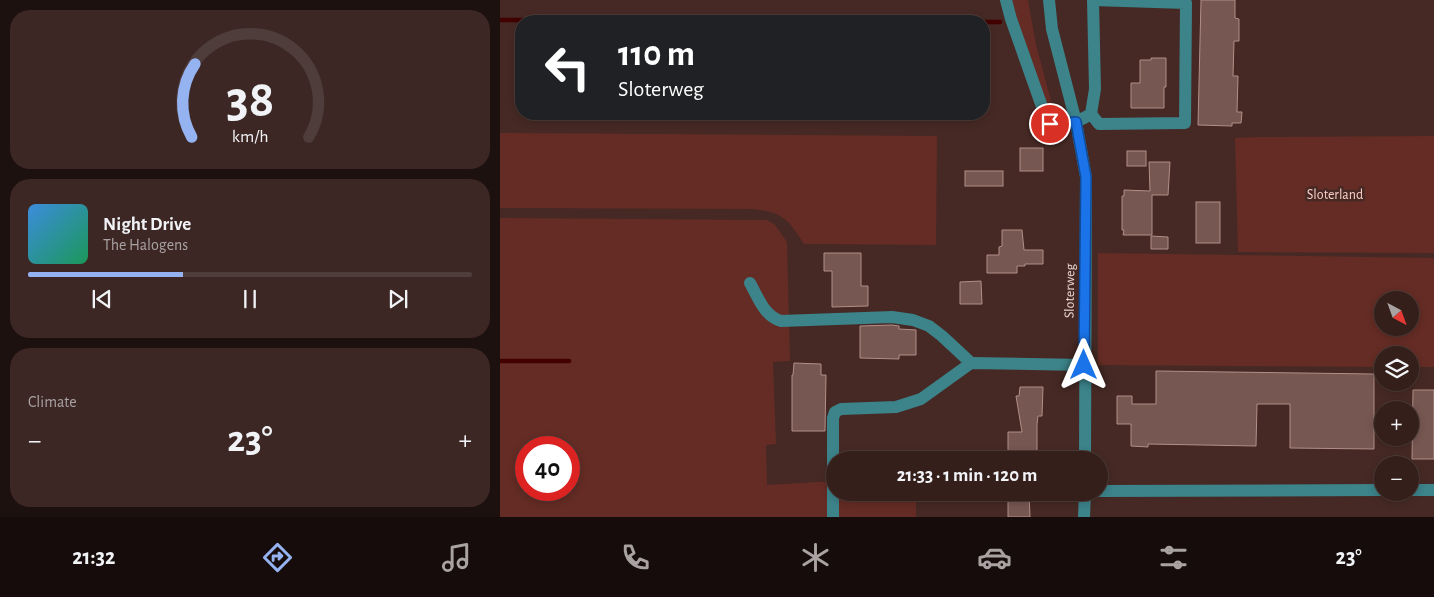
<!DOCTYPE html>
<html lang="en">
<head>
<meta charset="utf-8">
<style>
  body { margin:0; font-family:"Alegreya Sans",sans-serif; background:#3c2724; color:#f1f3f6; height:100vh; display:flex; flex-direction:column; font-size:19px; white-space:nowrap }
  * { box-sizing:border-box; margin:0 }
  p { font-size:16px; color:#a9a2a3 }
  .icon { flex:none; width:28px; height:28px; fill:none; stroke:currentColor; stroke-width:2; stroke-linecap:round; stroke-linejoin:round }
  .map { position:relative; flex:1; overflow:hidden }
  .details { display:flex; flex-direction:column; gap:10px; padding:10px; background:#1d110f; width:500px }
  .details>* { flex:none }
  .guide { position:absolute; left:15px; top:15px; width:475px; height:105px; border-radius:20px; box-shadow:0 2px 8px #0003,0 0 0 1px #4e3d3a; background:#202124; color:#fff; overflow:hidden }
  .needle { width:32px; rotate:139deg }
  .tools { position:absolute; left:874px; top:291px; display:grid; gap:10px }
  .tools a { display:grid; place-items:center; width:45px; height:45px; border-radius:50%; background:#341f1b; box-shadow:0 2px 8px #0003,0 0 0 1px #4e3d3a; font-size:25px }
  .speed { position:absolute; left:15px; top:436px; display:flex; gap:10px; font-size:25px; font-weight:700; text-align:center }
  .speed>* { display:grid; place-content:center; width:65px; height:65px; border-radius:50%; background:#341f1b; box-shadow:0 2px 8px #0003,0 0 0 1px #4e3d3a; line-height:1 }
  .speed .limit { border:8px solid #d22; background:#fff; color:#111 }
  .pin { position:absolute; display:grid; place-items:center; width:42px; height:42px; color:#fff; margin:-21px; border:2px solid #fff; border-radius:50%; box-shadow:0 1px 5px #0007 }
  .me { position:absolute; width:55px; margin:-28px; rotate:0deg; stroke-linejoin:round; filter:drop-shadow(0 0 4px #0008) }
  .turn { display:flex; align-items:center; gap:18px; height:105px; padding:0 20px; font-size:22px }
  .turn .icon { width:65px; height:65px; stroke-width:2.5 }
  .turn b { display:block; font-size:35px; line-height:42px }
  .big { font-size:38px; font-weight:700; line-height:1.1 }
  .details .tile { flex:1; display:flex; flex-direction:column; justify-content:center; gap:8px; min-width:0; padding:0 18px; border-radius:20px; background:#3c2724 }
  .details .dial { align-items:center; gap:0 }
  .dial svg { height:130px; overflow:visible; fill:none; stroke:#4e3d3a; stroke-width:7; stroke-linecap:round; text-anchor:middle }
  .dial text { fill:#f1f3f6; stroke:none }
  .song { display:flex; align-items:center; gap:15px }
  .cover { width:60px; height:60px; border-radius:8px; background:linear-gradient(135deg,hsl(210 70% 55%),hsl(150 70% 35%)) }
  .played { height:5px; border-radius:2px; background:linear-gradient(90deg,#95b2f1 35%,#4e3d3a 35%) }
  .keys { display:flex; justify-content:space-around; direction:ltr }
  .heat { display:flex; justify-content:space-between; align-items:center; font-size:28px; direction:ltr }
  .trip { position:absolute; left:326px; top:451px; width:282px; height:50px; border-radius:25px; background:#341f1b; box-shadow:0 2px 8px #0003,0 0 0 1px #4e3d3a; font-weight:700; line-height:50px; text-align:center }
  .tabs { display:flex; height:80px; justify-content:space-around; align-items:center; background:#150c0b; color:#a9a2a3 }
  .tabs .icon { width:35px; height:35px }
  .tabs .selected { color:#95b2f1 }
  .tabs b { font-size:22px; color:#f1f3f6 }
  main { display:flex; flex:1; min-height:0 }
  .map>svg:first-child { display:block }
  .green { fill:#642c24; fill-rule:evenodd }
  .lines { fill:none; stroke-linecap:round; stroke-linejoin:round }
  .stream { stroke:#420000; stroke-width:4.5 }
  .building { fill:#775751; stroke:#b28f89 }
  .minor { stroke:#3c838a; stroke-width:12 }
  .route-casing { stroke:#114b97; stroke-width:12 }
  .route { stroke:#1a73e8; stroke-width:9 }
  .labels { text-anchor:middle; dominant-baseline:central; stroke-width:5; stroke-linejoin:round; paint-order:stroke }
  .park-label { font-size:14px; fill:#facec6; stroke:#462924 }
  .street-label { font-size:14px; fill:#ebd8d4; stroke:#462924 }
</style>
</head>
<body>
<main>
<section class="details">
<div class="tile dial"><svg viewBox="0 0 100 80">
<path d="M14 69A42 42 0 1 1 86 69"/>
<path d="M14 69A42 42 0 0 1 16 24" stroke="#95b2f1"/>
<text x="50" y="56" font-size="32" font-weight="700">38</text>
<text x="50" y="72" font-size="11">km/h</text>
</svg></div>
<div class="tile">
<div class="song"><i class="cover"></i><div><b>Night Drive</b><p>The Halogens</p></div></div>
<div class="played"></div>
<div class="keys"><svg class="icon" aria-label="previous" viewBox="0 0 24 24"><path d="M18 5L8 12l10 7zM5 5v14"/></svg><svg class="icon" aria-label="pause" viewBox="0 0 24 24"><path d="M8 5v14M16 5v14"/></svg><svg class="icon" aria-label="next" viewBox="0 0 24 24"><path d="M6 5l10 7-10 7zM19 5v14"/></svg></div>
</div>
<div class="tile"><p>Climate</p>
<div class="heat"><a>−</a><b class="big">23°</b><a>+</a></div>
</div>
</section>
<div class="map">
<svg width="934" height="517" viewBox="0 0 934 517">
  <rect width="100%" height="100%" fill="#462924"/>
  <!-- green -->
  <g class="green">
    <polygon points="512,0 528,0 536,45 556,119 552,120 524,46"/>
    <path d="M0,133L437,136L436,245L304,244C288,219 283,212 252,209L0,208Z"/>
    <polygon points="934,136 934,253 738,252 735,138 758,137"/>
    <path d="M0,218L267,220L275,225L287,242L290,361L273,362L276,444L266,445L267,485L335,481V492L416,493V517H0ZM26,448H69V490H26Z"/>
    <path d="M598,253L934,258V367H910V355H882V367L598,365ZM882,300H910V328H882Z"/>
  </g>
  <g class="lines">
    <!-- stream -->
    <g class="stream">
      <polyline points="0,20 313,21"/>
      <polyline points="484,22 500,22"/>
      <polyline points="0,361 69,361"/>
    </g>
  </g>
  <!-- building -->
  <g class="building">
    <polygon points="701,0 735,0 735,18 739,19 739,41 734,41 733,76 738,76 737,112 742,112 741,123 732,123 732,126 698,125"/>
    <polygon points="651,58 666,58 666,87 664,87 664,108 631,108 631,83 640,83 640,60 651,60"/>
    <rect x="520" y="148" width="23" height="23"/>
    <rect x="627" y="151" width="19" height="15"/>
    <polygon points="649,162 670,162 668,195 652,195 652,235 623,235 624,230 622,230 622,196 624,196 624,190 650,191"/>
    <rect x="465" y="171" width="38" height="15"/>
    <rect x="696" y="202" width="24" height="41"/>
    <polygon points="502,230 522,230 524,250 543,250 543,264 525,264 525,266 517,266 517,273 487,273 487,255 499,255 499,247 502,246"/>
    <polygon points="651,236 668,237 668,249 651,249"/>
    <polygon points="324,253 361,253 361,286 368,286 368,306 332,307 332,271 324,271"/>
    <polygon points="481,281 482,304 460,304 460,282"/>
    <polygon points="392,325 399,326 399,329 416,330 416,355 399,355 399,359 360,358 360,326"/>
    <polygon points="294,363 321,364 321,375 326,375 325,431 292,431 292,375 293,375"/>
    <polygon points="656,371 874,374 874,449 790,448 790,404 757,404 756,446 648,444 648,447 631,446 631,424 617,424 617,396 632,396 632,404 656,404"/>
    <polygon points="520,387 543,387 542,416 538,416 537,424 537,459 508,459 508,432 522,432 516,396 519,396"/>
    <polygon points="913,390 934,390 934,459 912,459"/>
    <polygon points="508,493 529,493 530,517 508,517"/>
  </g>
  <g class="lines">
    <!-- minor -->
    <g class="minor">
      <path d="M506,0L511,19L546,118L550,124C568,125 576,123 591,114L595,89L593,0"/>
      <polyline points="549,0 552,29 576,122 586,177 585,460"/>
      <polyline points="591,114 599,124 685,123 686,3 593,0"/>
      <path d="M250,283C258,297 264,316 281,321L392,317L413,320L429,326L442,336L471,363"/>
      <polyline points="910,490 934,490"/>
      <polyline points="600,491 882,490"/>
      <polyline points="333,517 333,418 335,412 341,409 396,407 421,399 471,363 584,365"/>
      <polyline points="584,517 585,492"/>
    </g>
  </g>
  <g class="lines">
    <defs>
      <polyline id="route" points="550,124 576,122 586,177 584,365"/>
    </defs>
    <!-- route casing -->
    <use href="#route" class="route-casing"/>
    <!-- route -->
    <use href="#route" class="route"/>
  </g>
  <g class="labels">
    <!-- park labels -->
    <g class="park-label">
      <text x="835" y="195">Sloterland</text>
    </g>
    <!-- street labels -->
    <g class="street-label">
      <text transform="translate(570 291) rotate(-89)">Sloterweg</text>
    </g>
  </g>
</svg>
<div class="tools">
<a><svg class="needle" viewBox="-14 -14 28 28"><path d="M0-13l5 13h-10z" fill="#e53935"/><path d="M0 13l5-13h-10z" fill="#a9a2a3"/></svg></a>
<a><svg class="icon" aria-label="layers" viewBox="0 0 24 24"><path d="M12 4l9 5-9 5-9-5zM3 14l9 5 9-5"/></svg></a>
<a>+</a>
<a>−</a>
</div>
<div class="speed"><div class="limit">40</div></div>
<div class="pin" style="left:550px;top:124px;background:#d93025"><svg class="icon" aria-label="arrive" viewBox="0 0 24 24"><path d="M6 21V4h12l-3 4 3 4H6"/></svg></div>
<svg class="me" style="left:584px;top:365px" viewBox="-20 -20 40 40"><path d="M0-17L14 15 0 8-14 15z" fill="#1a73e8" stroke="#fff" stroke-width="4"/></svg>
<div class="trip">21:33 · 1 min · 120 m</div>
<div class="guide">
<div class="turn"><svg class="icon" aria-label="left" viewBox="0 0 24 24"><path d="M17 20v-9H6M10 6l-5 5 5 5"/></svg><div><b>110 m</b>Sloterweg</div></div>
</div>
</div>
</main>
<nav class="tabs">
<b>21:32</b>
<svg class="icon selected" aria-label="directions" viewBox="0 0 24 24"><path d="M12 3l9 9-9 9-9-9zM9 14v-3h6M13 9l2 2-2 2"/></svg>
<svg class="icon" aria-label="music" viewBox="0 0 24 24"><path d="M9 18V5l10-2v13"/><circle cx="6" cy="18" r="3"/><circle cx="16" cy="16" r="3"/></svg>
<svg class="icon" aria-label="phone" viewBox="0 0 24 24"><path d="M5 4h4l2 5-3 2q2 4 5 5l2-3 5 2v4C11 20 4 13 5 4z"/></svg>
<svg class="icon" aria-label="climate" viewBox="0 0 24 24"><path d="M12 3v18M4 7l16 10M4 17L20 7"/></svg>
<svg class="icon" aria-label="car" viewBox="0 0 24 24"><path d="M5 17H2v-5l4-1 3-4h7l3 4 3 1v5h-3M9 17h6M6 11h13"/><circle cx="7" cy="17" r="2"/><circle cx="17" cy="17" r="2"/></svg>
<svg class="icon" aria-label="filters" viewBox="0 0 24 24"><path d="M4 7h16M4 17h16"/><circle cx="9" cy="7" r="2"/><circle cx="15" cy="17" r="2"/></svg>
<b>23°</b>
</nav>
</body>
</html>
